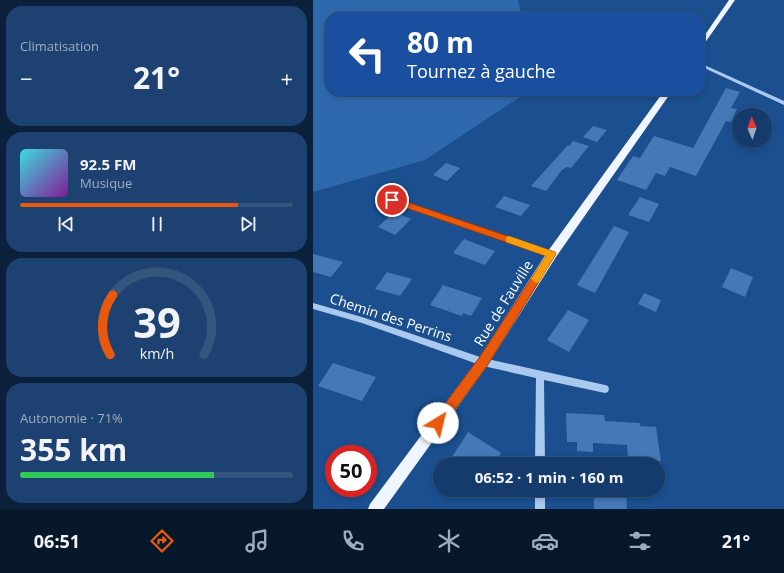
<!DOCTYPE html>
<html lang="fr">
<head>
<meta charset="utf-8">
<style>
  body { margin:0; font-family:"Open Sans",sans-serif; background:#1d4271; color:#f1f3f6; height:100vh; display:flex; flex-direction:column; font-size:15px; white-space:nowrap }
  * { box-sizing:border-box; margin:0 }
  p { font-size:13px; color:#9dadc1 }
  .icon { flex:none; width:22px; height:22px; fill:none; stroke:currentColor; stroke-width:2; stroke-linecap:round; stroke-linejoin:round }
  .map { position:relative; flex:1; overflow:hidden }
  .drawer { display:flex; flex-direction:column; gap:6px; padding:6px; background:#0b203b; width:313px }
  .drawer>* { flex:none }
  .guide { position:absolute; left:12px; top:12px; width:380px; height:84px; border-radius:16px; box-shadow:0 2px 6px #0003,0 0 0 1px #33557e; background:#1a4fa0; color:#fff; overflow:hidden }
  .needle { width:26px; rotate:358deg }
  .fabs { position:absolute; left:419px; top:108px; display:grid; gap:8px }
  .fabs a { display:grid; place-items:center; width:40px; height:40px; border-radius:50%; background:#143b6b; box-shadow:0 2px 6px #0003,0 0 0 1px #33557e; font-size:20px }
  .speed { position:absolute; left:12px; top:445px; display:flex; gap:8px; font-size:20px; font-weight:700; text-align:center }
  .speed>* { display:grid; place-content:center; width:52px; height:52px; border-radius:50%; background:#143b6b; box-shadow:0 2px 6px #0003,0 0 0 1px #33557e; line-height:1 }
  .speed .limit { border:6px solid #d22; background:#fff; color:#111 }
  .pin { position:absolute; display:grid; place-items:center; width:34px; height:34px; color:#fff; margin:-17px; border:2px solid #fff; border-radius:50%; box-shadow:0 1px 4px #0007 }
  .me { position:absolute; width:44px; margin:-22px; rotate:36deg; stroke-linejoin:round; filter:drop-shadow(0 0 3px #0008) }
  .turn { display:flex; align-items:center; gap:14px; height:84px; padding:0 16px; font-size:18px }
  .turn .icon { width:52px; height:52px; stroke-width:2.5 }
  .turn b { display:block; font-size:28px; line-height:34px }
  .big { font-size:30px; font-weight:700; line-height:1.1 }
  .drawer .tile { flex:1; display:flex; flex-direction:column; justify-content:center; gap:6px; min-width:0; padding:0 14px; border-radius:16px; background:#1d4271 }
  .drawer .dial { align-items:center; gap:0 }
  .dial svg { height:104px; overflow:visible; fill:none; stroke:#33557e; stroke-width:7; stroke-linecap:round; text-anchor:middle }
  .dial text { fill:#f1f3f6; stroke:none }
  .song { display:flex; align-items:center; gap:12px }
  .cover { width:48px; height:48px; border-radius:6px; background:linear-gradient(135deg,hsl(180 70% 55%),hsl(290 70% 35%)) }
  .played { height:4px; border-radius:2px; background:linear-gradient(90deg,#ea580c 80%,#33557e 80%) }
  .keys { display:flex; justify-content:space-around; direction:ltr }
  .heat { display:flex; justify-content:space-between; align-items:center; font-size:22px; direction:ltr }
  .charge { height:6px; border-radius:3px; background:linear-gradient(90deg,#34c759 71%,#33557e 0) }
  .trip { position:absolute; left:120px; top:457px; width:232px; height:40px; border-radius:20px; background:#143b6b; box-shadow:0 2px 6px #0003,0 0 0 1px #33557e; font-weight:700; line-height:40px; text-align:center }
  .tab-bar { display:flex; height:64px; justify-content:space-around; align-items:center; background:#08182b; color:#9dadc1 }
  .tab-bar .icon { width:28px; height:28px }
  .tab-bar .on { color:#ea580c }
  .tab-bar b { font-size:18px; color:#f1f3f6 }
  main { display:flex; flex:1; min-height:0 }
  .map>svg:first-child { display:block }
  .green { fill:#2e69ad }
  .building { fill:#4478b7 }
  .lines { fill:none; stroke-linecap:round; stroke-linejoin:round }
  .minor { fill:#a9c9ee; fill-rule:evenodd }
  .major { fill:#f0f6ff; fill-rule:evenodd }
  .route { fill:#ea580c; stroke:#983908 }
  .slow { fill:#f59e0b }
  .labels { text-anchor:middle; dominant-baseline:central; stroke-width:4; stroke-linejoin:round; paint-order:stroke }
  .street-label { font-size:14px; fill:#fff; stroke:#1b4f8f }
</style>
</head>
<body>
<main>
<section class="drawer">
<div class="tile"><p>Climatisation</p>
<div class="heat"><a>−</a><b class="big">21°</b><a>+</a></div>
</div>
<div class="tile">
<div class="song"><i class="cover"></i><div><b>92.5 FM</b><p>Musique</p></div></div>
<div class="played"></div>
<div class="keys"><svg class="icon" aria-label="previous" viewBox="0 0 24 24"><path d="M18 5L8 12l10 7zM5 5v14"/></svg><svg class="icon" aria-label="pause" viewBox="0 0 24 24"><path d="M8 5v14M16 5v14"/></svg><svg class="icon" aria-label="next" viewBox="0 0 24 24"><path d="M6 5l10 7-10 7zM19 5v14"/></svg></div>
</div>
<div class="tile dial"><svg viewBox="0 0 100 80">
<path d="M14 69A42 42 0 1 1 86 69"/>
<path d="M14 69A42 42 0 0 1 16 23" stroke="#ea580c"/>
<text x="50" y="56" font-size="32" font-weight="700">39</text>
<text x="50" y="72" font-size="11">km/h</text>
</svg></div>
<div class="tile"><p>Autonomie · 71%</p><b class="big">355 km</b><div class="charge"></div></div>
</section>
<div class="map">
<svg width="471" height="509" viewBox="0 0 471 509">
  <rect width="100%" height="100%" fill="#1b4f8f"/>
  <!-- green -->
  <polygon class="green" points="0,0 205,0 209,17 17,17 17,91 216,91 112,160 0,192"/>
  <!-- building -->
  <g class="building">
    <polygon points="413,88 427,92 418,108 424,109 418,122 413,121 383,176 357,167 352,176 343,173 333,190 304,180 320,156 327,158 341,136 380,148"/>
    <polygon points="280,126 294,130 284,142 270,137"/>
    <polygon points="260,141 276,146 258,168 254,167 249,170 233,191 218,186 255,145 256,146"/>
    <polygon points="133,163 147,168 134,181 120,175"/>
    <polygon points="191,196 217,205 208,216 182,207"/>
    <polygon points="327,197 346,204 336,222 315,215"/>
    <polygon points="81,212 98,219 82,235 65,227"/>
    <polygon points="301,226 316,232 282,293 264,285"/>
    <polygon points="151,239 182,251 172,265 140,253"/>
    <polygon points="0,254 30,262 18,277 0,272"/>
    <polygon points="418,268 440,277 432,297 409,287"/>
    <polygon points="74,272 99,279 87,296 62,289"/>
    <polygon points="130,285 169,298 158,316 150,313 149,316 117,305"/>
    <polygon points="331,293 348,300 343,312 325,304"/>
    <polygon points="255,310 276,320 256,352 234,340"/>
    <polygon points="20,363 63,377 49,401 5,386"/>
    <polygon points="253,413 291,415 292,421 327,423 327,426 343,427 348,461 329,461 328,458 315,457 314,445 280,443 280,452 264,451 264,442 254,442"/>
    <polygon points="155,432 188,453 182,464 150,464 139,457"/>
    <polygon points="281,490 313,490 314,509 281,509"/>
  </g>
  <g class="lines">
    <!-- minor -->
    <g class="minor">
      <polygon points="387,63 471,101 471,105 387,66"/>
      <polygon points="77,198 81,198 241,252 242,254 241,256 237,256 77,202 76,200"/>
      <polygon points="0,303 49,317 170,358 292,385 295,386 296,389 295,392 292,393 231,380 232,464 222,464 223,378 170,366 49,323 0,309"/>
      <rect x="222" y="490" width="10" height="19"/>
    </g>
    <!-- major -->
    <g class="major">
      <polygon points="416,0 422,0 389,47 387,48 387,42"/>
      <polygon points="351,91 359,91 243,257 174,366 71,509 55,509 57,504 166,358 235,251"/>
    </g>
  </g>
  <!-- route -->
  <polygon class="route" points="79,197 242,252 243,254 174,366 129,427 125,429 121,427 119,423 121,419 166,358 233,256 76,202 76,198"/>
  <!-- slow -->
  <polygon class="slow" points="196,236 242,252 243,254 226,282 223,283 218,279 233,256 193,242 193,237"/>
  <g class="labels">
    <!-- street labels -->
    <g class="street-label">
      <text transform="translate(190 303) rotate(-58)">Rue de Fauville</text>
      <text transform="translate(78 317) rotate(18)">Chemin des Perrins</text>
    </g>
  </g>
</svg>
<div class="fabs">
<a><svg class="needle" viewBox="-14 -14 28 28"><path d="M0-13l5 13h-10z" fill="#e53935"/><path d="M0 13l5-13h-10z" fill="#9dadc1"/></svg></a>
</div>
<div class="speed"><div class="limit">50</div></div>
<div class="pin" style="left:79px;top:200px;background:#d93025"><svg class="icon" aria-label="arrive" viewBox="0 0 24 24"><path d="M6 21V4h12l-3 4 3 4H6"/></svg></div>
<svg class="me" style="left:125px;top:423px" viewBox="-20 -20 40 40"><circle r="19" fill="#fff"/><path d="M0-13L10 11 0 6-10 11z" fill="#ea580c"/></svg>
<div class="trip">06:52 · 1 min · 160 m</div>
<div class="guide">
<div class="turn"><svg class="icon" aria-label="left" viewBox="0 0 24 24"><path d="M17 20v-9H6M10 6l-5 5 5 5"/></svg><div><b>80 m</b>Tournez à gauche</div></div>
</div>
</div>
</main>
<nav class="tab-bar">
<b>06:51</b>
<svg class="icon on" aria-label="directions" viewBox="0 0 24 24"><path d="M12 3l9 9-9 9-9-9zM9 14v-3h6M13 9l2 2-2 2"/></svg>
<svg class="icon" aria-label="music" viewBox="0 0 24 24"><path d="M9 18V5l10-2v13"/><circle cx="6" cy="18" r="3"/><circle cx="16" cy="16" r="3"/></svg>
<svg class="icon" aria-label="phone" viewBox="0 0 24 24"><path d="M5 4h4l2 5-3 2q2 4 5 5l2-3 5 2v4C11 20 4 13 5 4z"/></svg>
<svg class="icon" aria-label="climate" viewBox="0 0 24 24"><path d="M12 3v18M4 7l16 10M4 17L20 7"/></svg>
<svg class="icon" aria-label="car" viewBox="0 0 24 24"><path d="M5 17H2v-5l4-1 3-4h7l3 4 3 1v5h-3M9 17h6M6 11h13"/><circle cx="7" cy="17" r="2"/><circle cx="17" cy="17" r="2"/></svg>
<svg class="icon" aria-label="filters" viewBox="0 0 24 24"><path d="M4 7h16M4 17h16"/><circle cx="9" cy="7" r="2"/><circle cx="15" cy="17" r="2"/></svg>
<b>21°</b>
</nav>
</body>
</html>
